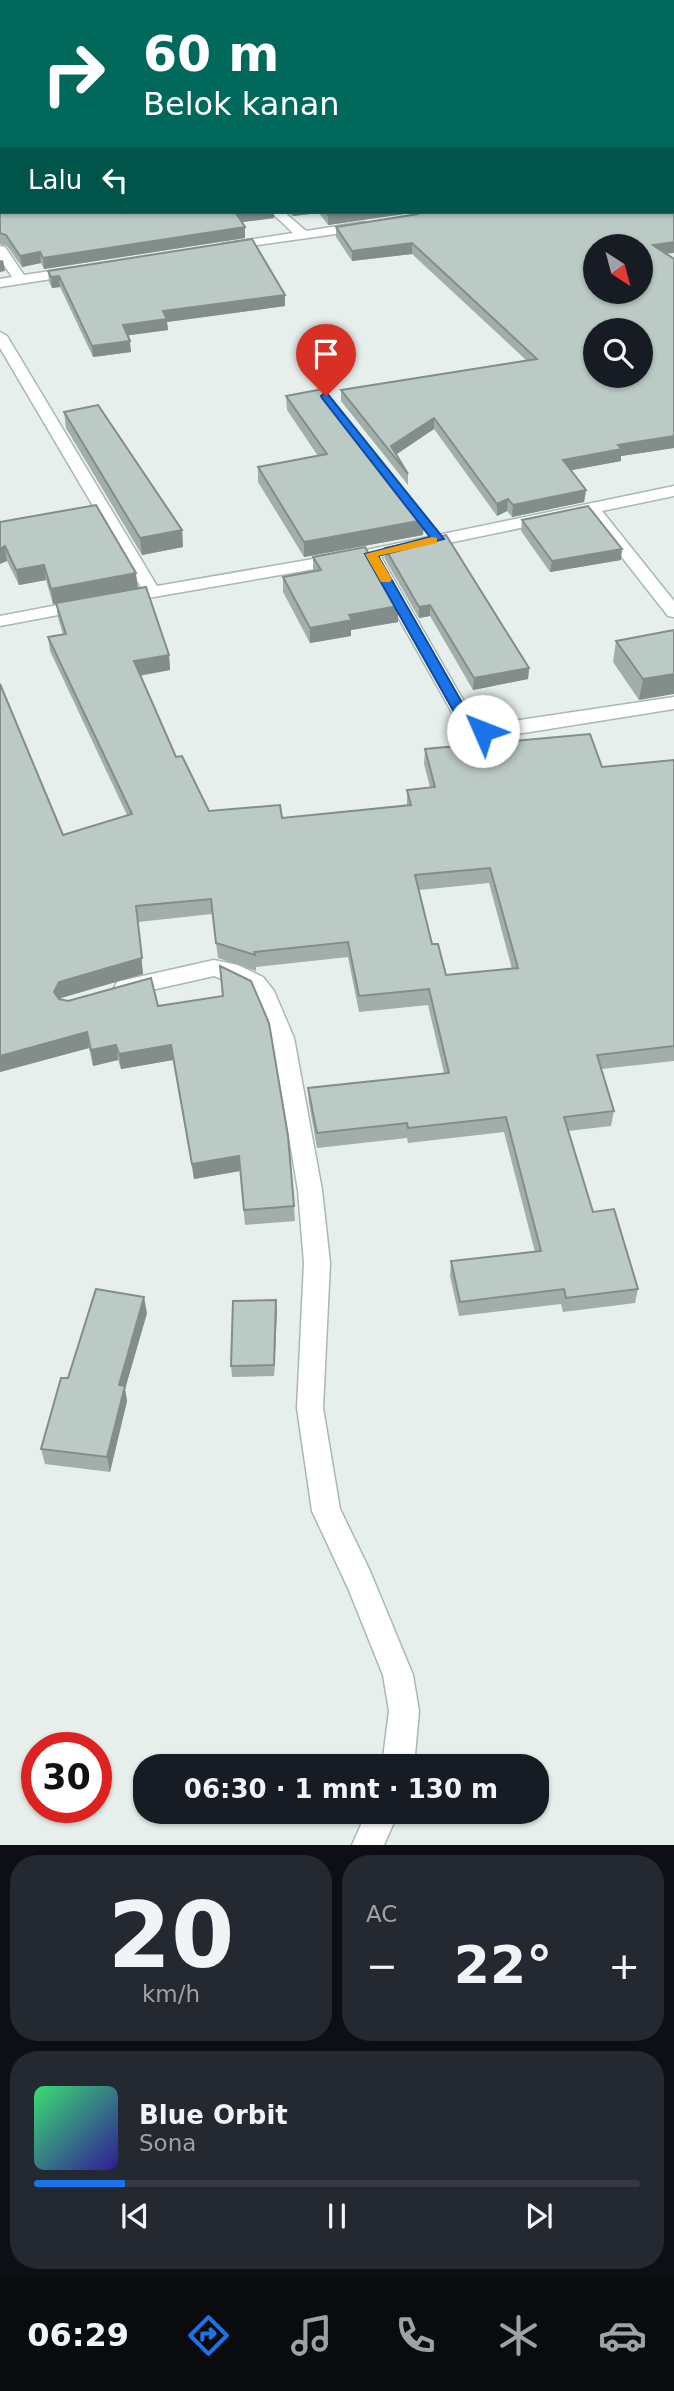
<!DOCTYPE html>
<html lang="id">
<head>
<meta charset="utf-8">
<style>
  body { margin:0; font-family:"DejaVu Sans",sans-serif; background:#242831; color:#f1f3f6; height:100vh; display:flex; flex-direction:column; font-size:26px; white-space:nowrap }
  * { box-sizing:border-box; margin:0 }
  p { font-size:23px; color:#9ea1a6 }
  .icon { flex:none; width:38px; height:38px; fill:none; stroke:currentColor; stroke-width:2; stroke-linecap:round; stroke-linejoin:round }
  .map { position:relative; height:1845px; overflow:hidden }
  .panel { display:flex; flex-direction:column; gap:10px; padding:10px; background:#0d0f14; flex:1 }
  .panel>* { flex:none }
  .banner { position:absolute; left:0px; top:0px; width:676px; height:214px; box-shadow:0 2px 5px #0004; background:#00695c; color:#fff; overflow:hidden }
  .needle { width:46px; rotate:144deg }
  .fabs { position:absolute; left:583px; top:234px; display:grid; gap:14px }
  .fabs a { display:grid; place-items:center; width:70px; height:70px; border-radius:50%; background:#171b24; box-shadow:0 2px 5px #0004; font-size:35px }
  .speed { position:absolute; left:21px; top:1732px; display:flex; gap:14px; font-size:35px; font-weight:700; text-align:center }
  .speed>* { display:grid; place-content:center; width:91px; height:91px; border-radius:50%; background:#171b24; box-shadow:0 2px 5px #0004; line-height:1 }
  .speed .limit { border:10px solid #d22; background:#fff; color:#111 }
  .pin { position:absolute; display:grid; place-items:center; width:60px; height:60px; color:#fff; margin:-72px -30px; border-radius:50% 50% 50% 0; rotate:-45deg; box-shadow:0 0 7px #0007 }
  .pin .icon { rotate:45deg }
  .me { position:absolute; width:77px; margin:-38px; rotate:314deg; stroke-linejoin:round; filter:drop-shadow(0 0 5px #0008) }
  .turn { display:flex; align-items:center; gap:24px; height:147px; padding:0 28px; font-size:32px }
  .turn .icon { width:91px; height:91px; stroke-width:2.5 }
  .turn b { display:block; font-size:49px; line-height:60px }
  .then { display:flex; align-items:center; height:66px; padding:0 28px; background:#0003; gap:14px; font-size:26px }
  .big { font-size:52px; font-weight:700; line-height:1.1 }
  .panel .tile { flex:1; display:flex; flex-direction:column; justify-content:center; gap:10px; min-width:0; padding:0 24px; border-radius:28px; background:#242831 }
  .panel .dial { align-items:center; gap:0 }
  .dial b { font-size:91px; line-height:1 }
  .song { display:flex; align-items:center; gap:21px }
  .cover { width:84px; height:84px; border-radius:10px; background:linear-gradient(135deg,hsl(140 70% 55%),hsl(250 70% 35%)) }
  .played { height:7px; border-radius:4px; background:linear-gradient(90deg,#1a73e8 15%,#363941 15%) }
  .keys { display:flex; justify-content:space-around; direction:ltr }
  .heat { display:flex; justify-content:space-between; align-items:center; font-size:38px; direction:ltr }
  .panel .tiles { flex:1; display:grid; gap:10px; grid-template-columns:1fr 1fr }
  .tile:last-child { grid-column:span 2 }
  .trip { position:absolute; left:133px; top:1754px; width:416px; height:70px; border-radius:28px; background:#171b24; box-shadow:0 2px 5px #0004; font-weight:700; line-height:70px; text-align:center }
  .menu { display:flex; height:112px; justify-content:space-around; align-items:center; background:#090b0e; color:#9ea1a6 }
  .menu .icon { width:49px; height:49px }
  .menu .active { color:#1a73e8 }
  .menu b { font-size:32px; color:#f1f3f6 }
  .map>svg:first-child { display:block }
  .lines { fill:none; stroke-linecap:round; stroke-linejoin:round }
  .minor-casing { stroke:#a8b8b2; stroke-width:3 }
  .minor { fill:#fff; fill-rule:evenodd }
  .wall { fill:#a1aea9; fill-rule:evenodd }
  .shaded-wall { fill:#838d89 }
  .building { fill:#bbcac4; stroke:#838d89; stroke-width:2; fill-rule:evenodd }
  .route { fill:#1a73e8; stroke:#114b97; stroke-width:2 }
  .slow { fill:#f59e0b }
</style>
</head>
<body>
<div class="map">
<svg width="674" height="1845" viewBox="0 0 674 1845">
  <rect width="100%" height="100%" fill="#e6efeb"/>
  <g class="lines">
    <defs>
      <g id="minor">
        <polygon points="271,212 284,212 306,231 364,222 370,226 364,230 222,250 222,244 227,243 293,233"/>
        <polygon points="0,246 5,247 24,275 77,267 84,271 77,275 0,287 0,279 12,277 0,259"/>
        <polygon points="0,332 7,336 157,586 371,549 674,486 674,496 602,511 674,601 674,617 668,616 588,514 381,557 470,712 487,725 674,697 674,709 499,737 476,735 454,716 366,560 119,603 113,602 110,598 113,594 142,589 0,348"/>
        <polygon points="84,600 93,605 90,609 0,626 0,616"/>
        <polygon points="214,960 238,965 263,977 274,991 294,1038 322,1190 330,1263 323,1408 340,1509 370,1571 413,1675 419,1711 414,1766 382,1766 389,1711 383,1675 348,1588 312,1511 297,1408 304,1263 298,1190 272,1038 254,995 247,989 214,976 125,996 117,994 114,988 117,982 125,980"/>
        <polygon points="367,1811 399,1811 384,1845 352,1845"/>
      </g>
    </defs>
    <!-- minor casing -->
    <use href="#minor" class="minor-casing"/>
    <!-- minor -->
    <use href="#minor" class="minor"/>
  </g>
  <!-- wall -->
  <g class="wall">
    <polygon points="0,174 2,212 274,212 274,218 242,222 245,238 44,269 41,263 22,267 7,246 0,244"/>
    <polygon points="287,212 674,212 666,254 674,259 674,448 621,456 621,461 571,470 586,490 584,502 512,517 507,511 497,516 434,429 396,454 408,474 408,485 341,401 341,390 526,360 412,254 352,261 336,237 336,227 418,214 420,213 418,212 328,225 319,213 293,216"/>
    <polygon points="48,271 285,295 285,306 167,322 168,330 128,335 131,352 93,357 60,287 52,288 49,282"/>
    <polygon points="286,396 424,520 423,535 304,557 258,482 258,467 318,456 287,410"/>
    <polygon points="64,412 182,530 183,547 142,555 66,428"/>
    <polygon points="522,520 621,560 550,572 521,531"/>
    <polygon points="0,522 138,588 53,604 46,580 19,585 7,561"/>
    <polygon points="385,548 529,668 528,679 473,690 430,616 419,618 385,559"/>
    <polygon points="313,557 398,606 398,622 351,630 351,636 310,643 283,592 283,577 313,572"/>
    <path d="M56,603L169,655L170,670L140,676L176,757L209,811L282,818L407,805V790L430,787L424,764L425,749L602,767L674,760V1061L601,1069L614,1111L611,1126L568,1131L593,1212L638,1289L635,1303L563,1312L561,1304L459,1316L450,1276L451,1261L535,1252L504,1132L408,1143L407,1138L317,1148L309,1103L308,1088L444,1073L428,1005L359,1012L348,957L256,967V971L218,958L212,914L138,922L143,974L61,998L60,1000L68,1001L158,1006L222,996L220,966L294,1206L295,1221L245,1225L240,1171L194,1179L173,1060L121,1069L118,1060L93,1066L89,1048L0,1072V684L63,835L127,815L50,651L48,637L63,634L58,618ZM489,883L512,969L446,975L432,944L419,890Z"/>
    <polygon points="674,630 639,700 613,662 616,641"/>
    <polygon points="276,1300 274,1376 232,1377 231,1366"/>
    <polygon points="147,1313 125,1389 127,1401 110,1472 45,1464 41,1449 68,1378"/>
  </g>
  <!-- shaded-wall -->
  <g class="shaded-wall">
    <polygon points="243,212 274,212 274,218 236,223 236,213"/>
    <polygon points="293,212 319,212 319,213 293,216"/>
    <polygon points="347,212 418,212 328,225 328,215"/>
    <polygon points="245,227 245,238 44,269 43,258"/>
    <polygon points="674,242 674,253 652,255 653,245"/>
    <polygon points="412,243 412,254 352,261 352,251"/>
    <polygon points="40,252 41,263 22,267 20,256"/>
    <polygon points="3,260 5,271 0,272 0,261"/>
    <polygon points="59,276 60,287 52,288 51,277"/>
    <polygon points="285,295 285,306 167,322 168,330 124,336 123,325 163,311"/>
    <polygon points="130,341 131,352 93,357 92,346"/>
    <polygon points="434,418 434,429 394,456 391,446"/>
    <polygon points="674,436 674,448 621,456 621,461 562,472 563,460 618,445"/>
    <polygon points="586,490 584,502 512,517 513,505"/>
    <polygon points="508,499 507,511 497,516 497,504"/>
    <polygon points="424,520 423,535 304,557 304,542"/>
    <polygon points="182,530 183,547 142,555 140,538"/>
    <polygon points="5,546 7,561 0,564 0,549"/>
    <polygon points="622,549 621,560 550,572 552,561"/>
    <polygon points="44,565 46,580 19,585 16,570"/>
    <polygon points="136,573 138,588 53,604 51,589"/>
    <polygon points="430,605 430,616 419,618 419,607"/>
    <polygon points="398,606 398,622 351,630 351,636 310,643 310,628 349,615"/>
    <polygon points="169,655 170,670 135,676 134,661"/>
    <polygon points="529,668 528,679 473,690 474,678"/>
    <polygon points="674,674 674,694 639,700 643,679"/>
    <polygon points="136,906 143,974 61,998 57,1007 54,992 59,982"/>
    <polygon points="87,1032 89,1048 0,1072 0,1056"/>
    <polygon points="116,1045 118,1060 93,1066 91,1050"/>
    <polygon points="171,1045 173,1060 121,1069 119,1054"/>
    <polygon points="239,1156 240,1171 194,1179 192,1164"/>
    <polygon points="144,1297 147,1313 125,1389 127,1401 110,1472 107,1457 119,1385"/>
    <polygon points="276,1300 277,1311 274,1376 274,1365"/>
  </g>
  <!-- building -->
  <g class="building">
    <path d="M674,158V242L653,245L674,259V436L618,445L622,449L563,460L586,490L513,505L508,499L497,504L434,418L391,446L408,474L341,390L537,359L412,243L352,251L336,227L418,214L421,212H674ZM595,247H640V292H595ZM595,331H640V376H595Z"/>
    <polygon points="2,173 2,212 243,212 236,213 245,227 43,258 40,252 20,256 6,235 0,233 0,174"/>
    <polygon points="326,212 347,212 328,215"/>
    <polygon points="252,239 285,295 163,311 167,319 123,325 130,341 92,346 59,276 51,277 48,271"/>
    <polygon points="323,389 424,520 304,542 258,467 327,454 286,396"/>
    <polygon points="98,405 182,530 140,538 64,412"/>
    <polygon points="96,505 136,573 51,589 44,565 16,570 5,546 0,549 0,522"/>
    <polygon points="588,506 622,549 552,561 522,520"/>
    <polygon points="446,535 529,668 474,678 430,605 419,607 385,548"/>
    <polygon points="365,547 398,606 349,615 352,620 310,628 283,577 321,570 313,557"/>
    <path d="M146,587L169,655L134,661L176,757L182,756L209,811L280,805L282,818L411,805L407,790L435,787L425,749L590,734L602,767L674,760V1046L597,1055L614,1111L564,1117L593,1212L614,1209L638,1289L566,1298L564,1289L460,1302L451,1261L541,1251L506,1117L408,1128L407,1123L317,1133L308,1088L449,1073L429,989L359,996L348,942L254,952L255,955L216,943L211,899L136,906L142,958L59,982L54,992L59,999L68,1001L151,978L158,1006L223,996L220,966L251,981L269,1023L288,1136L294,1206L244,1210L239,1156L192,1164L171,1045L119,1054L116,1045L91,1050L87,1032L0,1056V684L63,835L132,814L48,637L66,634L56,603ZM490,868L518,968L446,975L438,944H432L415,875Z"/>
    <polygon points="674,630 674,674 643,679 616,641"/>
    <polygon points="96,1289 144,1297 119,1385 125,1386 107,1457 41,1449 61,1378 68,1378"/>
    <polygon points="276,1300 274,1365 231,1366 233,1301"/>
  </g>
  <!-- route -->
  <polygon class="route" points="326,392 444,539 378,556 468,713 488,727 488,734 478,734 458,719 365,554 430,537 322,398 321,396"/>
  <!-- slow -->
  <polygon class="slow" points="432,537 437,538 437,543 378,556 392,579 390,582 381,582 365,554"/>
</svg>
<div class="fabs">
<a><svg class="needle" viewBox="-14 -14 28 28"><path d="M0-13l5 13h-10z" fill="#e53935"/><path d="M0 13l5-13h-10z" fill="#9ea1a6"/></svg></a>
<a><svg class="icon" aria-label="search" viewBox="0 0 24 24"><circle cx="10" cy="10" r="6"/><path d="M15 15l6 6"/></svg></a>
</div>
<div class="speed"><div class="limit">30</div></div>
<div class="pin" style="left:326px;top:396px;background:#d93025"><svg class="icon" aria-label="arrive" viewBox="0 0 24 24"><path d="M6 21V4h12l-3 4 3 4H6"/></svg></div>
<svg class="me" style="left:483px;top:731px" viewBox="-20 -20 40 40"><circle r="19" fill="#fff"/><path d="M0-13L10 11 0 6-10 11z" fill="#1a73e8"/></svg>
<div class="trip">06:30 · 1 mnt · 130 m</div>
<div class="banner">
<div class="turn"><svg class="icon" aria-label="right" viewBox="0 0 24 24"><path d="M7 20v-9h11M14 6l5 5-5 5"/></svg><div><b>60 m</b>Belok kanan</div></div>
<div class="then">Lalu<svg class="icon" aria-label="left" viewBox="0 0 24 24"><path d="M17 20v-9H6M10 6l-5 5 5 5"/></svg></div>
</div>
</div>
<section class="panel">
<div class="tiles">
<div class="tile dial"><b>20</b><p>km/h</p></div>
<div class="tile"><p>AC</p>
<div class="heat"><a>−</a><b class="big">22°</b><a>+</a></div>
</div>
<div class="tile">
<div class="song"><i class="cover"></i><div><b>Blue Orbit</b><p>Sona</p></div></div>
<div class="played"></div>
<div class="keys"><svg class="icon" aria-label="previous" viewBox="0 0 24 24"><path d="M18 5L8 12l10 7zM5 5v14"/></svg><svg class="icon" aria-label="pause" viewBox="0 0 24 24"><path d="M8 5v14M16 5v14"/></svg><svg class="icon" aria-label="next" viewBox="0 0 24 24"><path d="M6 5l10 7-10 7zM19 5v14"/></svg></div>
</div>
</div>
</section>
<nav class="menu">
<b>06:29</b>
<svg class="icon active" aria-label="directions" viewBox="0 0 24 24"><path d="M12 3l9 9-9 9-9-9zM9 14v-3h6M13 9l2 2-2 2"/></svg>
<svg class="icon" aria-label="music" viewBox="0 0 24 24"><path d="M9 18V5l10-2v13"/><circle cx="6" cy="18" r="3"/><circle cx="16" cy="16" r="3"/></svg>
<svg class="icon" aria-label="phone" viewBox="0 0 24 24"><path d="M5 4h4l2 5-3 2q2 4 5 5l2-3 5 2v4C11 20 4 13 5 4z"/></svg>
<svg class="icon" aria-label="climate" viewBox="0 0 24 24"><path d="M12 3v18M4 7l16 10M4 17L20 7"/></svg>
<svg class="icon" aria-label="car" viewBox="0 0 24 24"><path d="M5 17H2v-5l4-1 3-4h7l3 4 3 1v5h-3M9 17h6M6 11h13"/><circle cx="7" cy="17" r="2"/><circle cx="17" cy="17" r="2"/></svg>
</nav>
</body>
</html>
